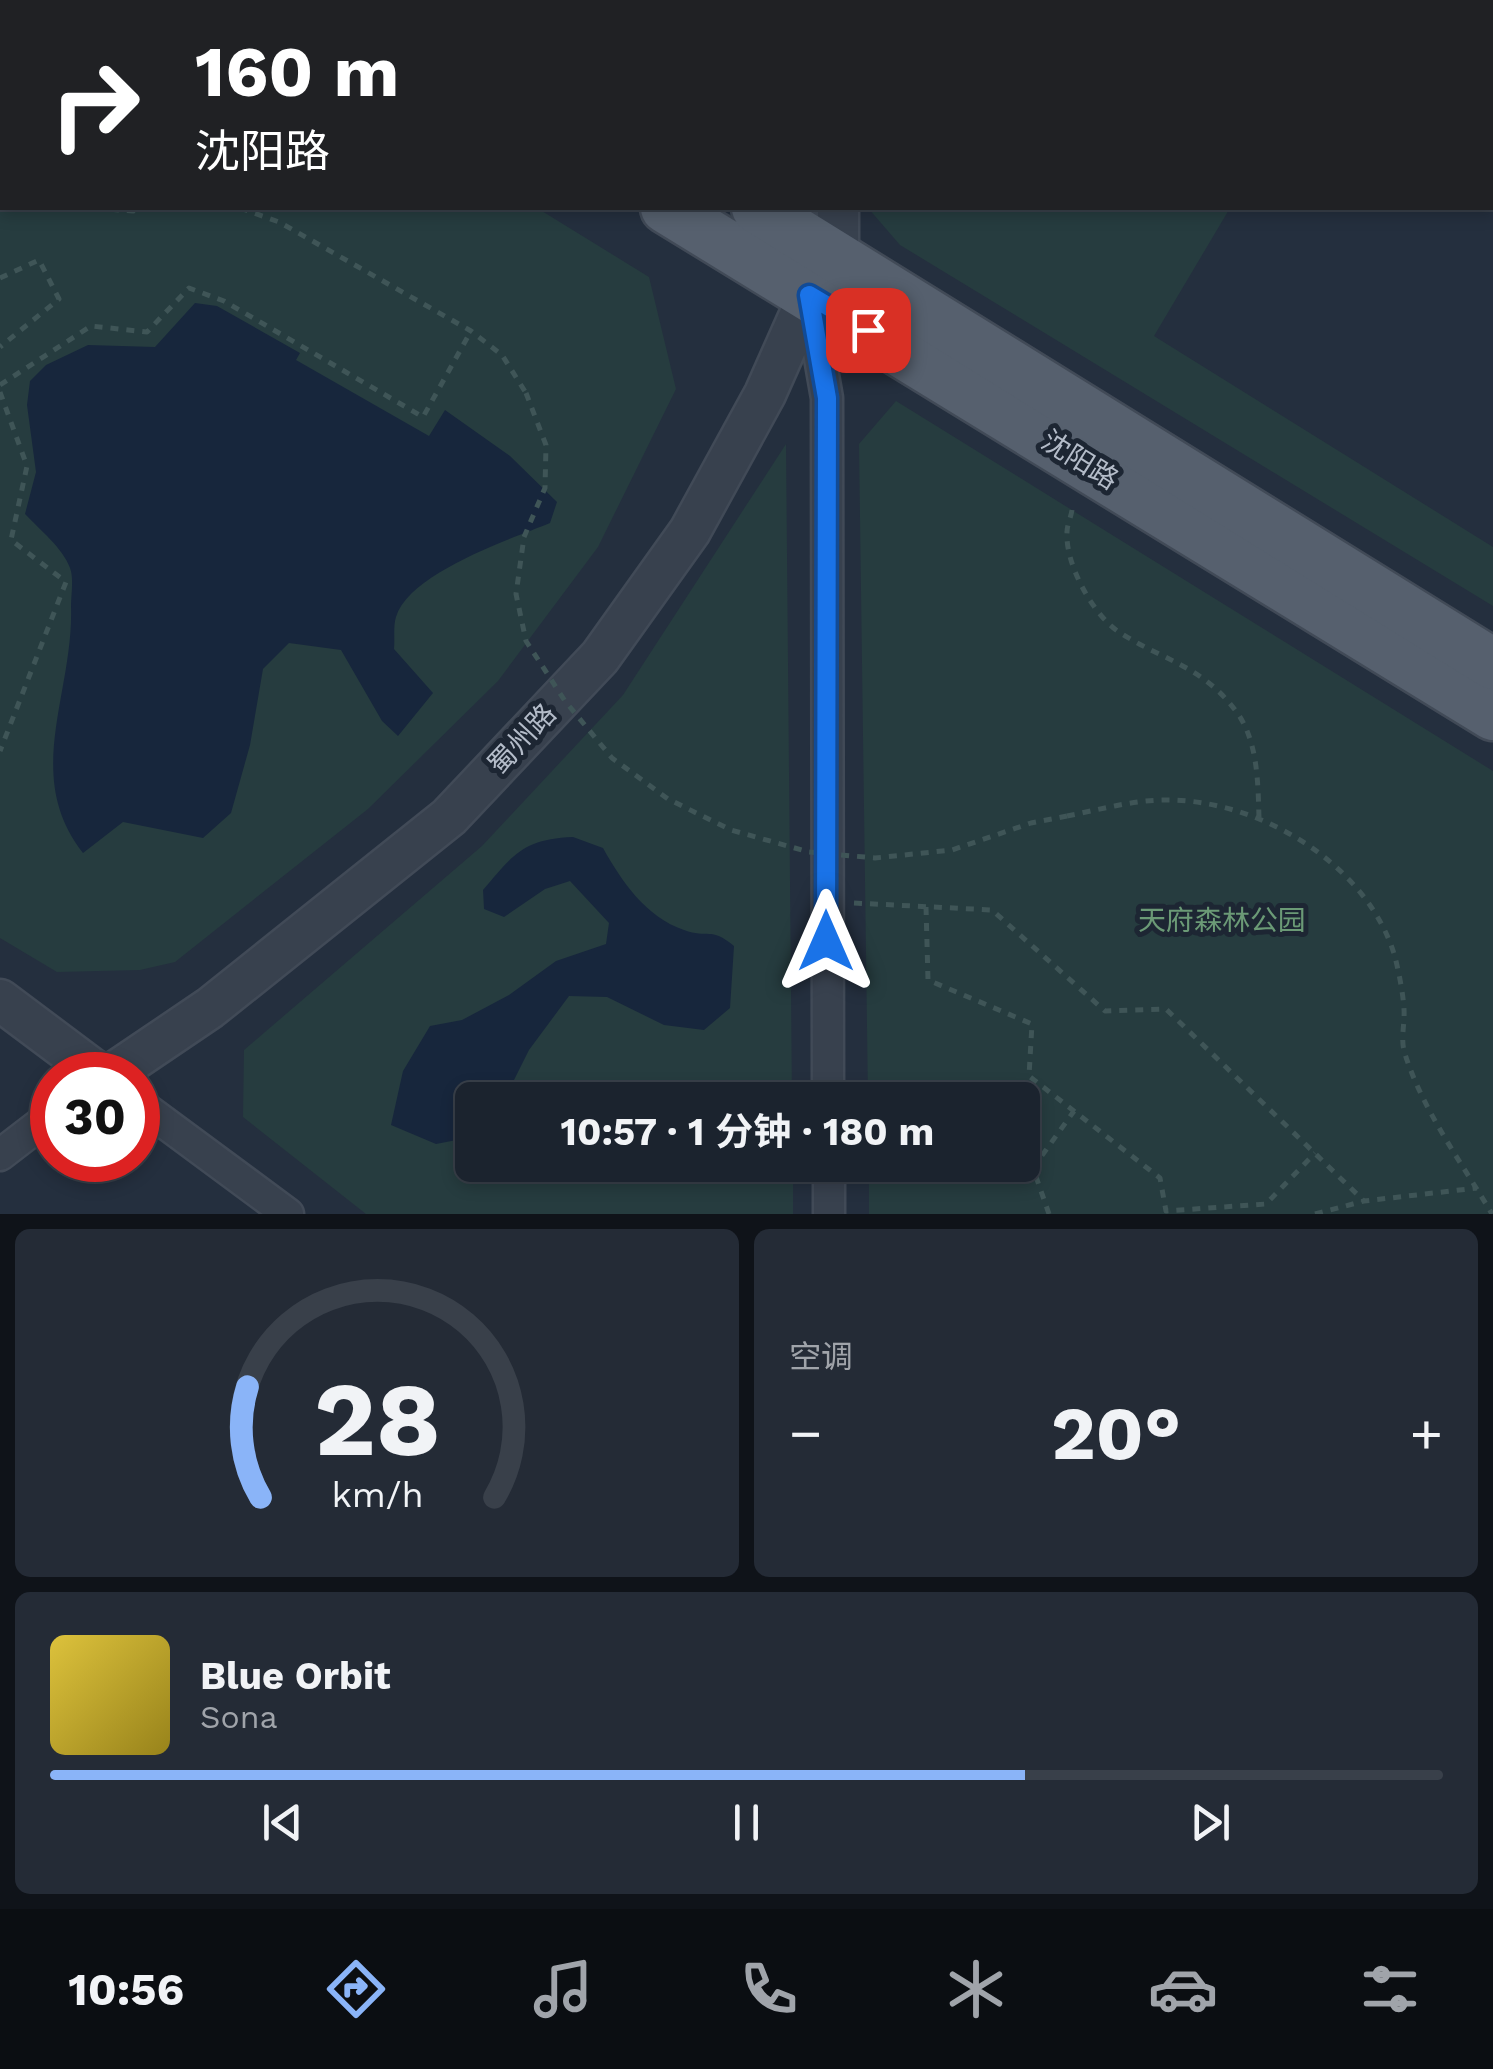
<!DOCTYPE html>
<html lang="zh">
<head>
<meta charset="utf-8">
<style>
  body { margin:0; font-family:"Work Sans","Noto Sans SC",sans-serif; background:#242b36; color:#f1f3f6; height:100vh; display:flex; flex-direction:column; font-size:38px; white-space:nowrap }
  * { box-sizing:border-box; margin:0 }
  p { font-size:32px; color:#a0a4aa }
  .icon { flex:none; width:55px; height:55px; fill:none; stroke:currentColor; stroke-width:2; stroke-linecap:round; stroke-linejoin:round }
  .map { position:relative; height:1214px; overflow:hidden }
  .drawer { display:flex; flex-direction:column; gap:15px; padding:15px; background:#0f1319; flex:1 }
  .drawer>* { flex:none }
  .top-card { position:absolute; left:0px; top:0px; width:1495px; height:210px; box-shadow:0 5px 15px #0003,0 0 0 2px #39404a; background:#202124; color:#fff; overflow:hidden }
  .speed { position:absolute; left:30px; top:1052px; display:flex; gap:20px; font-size:50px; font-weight:700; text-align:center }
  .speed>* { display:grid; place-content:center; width:130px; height:130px; border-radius:50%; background:#1b232e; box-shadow:0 5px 15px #0003,0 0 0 2px #39404a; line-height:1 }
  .speed .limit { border:15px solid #d22; background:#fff; color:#111 }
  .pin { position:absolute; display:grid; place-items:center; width:85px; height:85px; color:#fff; margin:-42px; border-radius:20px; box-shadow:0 5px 15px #0006 }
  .me { position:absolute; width:110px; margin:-55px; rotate:0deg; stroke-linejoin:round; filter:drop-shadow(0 0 8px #0008) }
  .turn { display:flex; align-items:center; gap:35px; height:210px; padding:0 30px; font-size:45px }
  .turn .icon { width:130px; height:130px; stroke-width:2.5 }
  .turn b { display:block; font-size:70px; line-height:85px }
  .big { font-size:75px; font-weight:700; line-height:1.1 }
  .drawer .card { flex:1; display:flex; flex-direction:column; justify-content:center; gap:15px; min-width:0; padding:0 35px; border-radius:15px; background:#242b36 }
  .drawer .dial { align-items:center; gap:0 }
  .dial svg { height:260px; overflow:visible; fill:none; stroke:#39404a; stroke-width:7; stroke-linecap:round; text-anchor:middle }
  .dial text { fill:#f1f3f6; stroke:none }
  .song { display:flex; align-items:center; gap:30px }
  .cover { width:120px; height:120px; border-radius:15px; background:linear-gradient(135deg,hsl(50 70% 55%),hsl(50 70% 35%)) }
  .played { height:10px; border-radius:5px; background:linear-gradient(90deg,#8ab4f8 70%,#39404a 70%) }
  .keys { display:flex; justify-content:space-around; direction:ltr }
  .heat { display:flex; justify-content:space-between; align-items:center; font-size:55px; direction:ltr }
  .drawer .tiles { flex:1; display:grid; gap:15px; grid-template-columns:1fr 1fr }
  .card:last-child { grid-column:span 2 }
  .trip { position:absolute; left:455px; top:1082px; width:585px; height:100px; border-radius:15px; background:#1b232e; box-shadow:0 5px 15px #0003,0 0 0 2px #39404a; font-weight:700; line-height:100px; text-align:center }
  .dock { display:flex; height:160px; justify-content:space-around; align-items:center; background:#0b0e12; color:#a0a4aa }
  .dock .icon { width:70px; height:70px }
  .dock .on { color:#8ab4f8 }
  .dock b { font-size:45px; color:#f1f3f6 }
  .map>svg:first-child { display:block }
  .green { fill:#263c3f }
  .water { fill:#17263c }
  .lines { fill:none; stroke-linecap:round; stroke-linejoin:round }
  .minor-casing { stroke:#414a57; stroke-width:35 }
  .tertiary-casing { stroke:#414a57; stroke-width:45 }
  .primary-casing { stroke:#414a57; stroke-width:55 }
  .path { stroke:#3f5557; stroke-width:5; stroke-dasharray:8 8; stroke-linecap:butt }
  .minor { stroke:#38414e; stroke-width:30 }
  .tertiary { stroke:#38414e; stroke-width:40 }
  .primary { stroke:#56606e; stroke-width:50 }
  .path-bridge { stroke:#3f5557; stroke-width:5; stroke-dasharray:8 8; stroke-linecap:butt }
  .route-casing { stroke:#114b97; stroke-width:25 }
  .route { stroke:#1a73e8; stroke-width:18 }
  .labels { text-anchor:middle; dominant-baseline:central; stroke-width:10; stroke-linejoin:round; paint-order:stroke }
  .street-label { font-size:28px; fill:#b4bcc9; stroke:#1d2633 }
  .park-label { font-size:28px; fill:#6b9a76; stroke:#1d2633 }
</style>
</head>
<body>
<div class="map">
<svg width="1493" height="1214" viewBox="0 0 1493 1214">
  <rect width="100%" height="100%" fill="#242f3e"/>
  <!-- green -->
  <g class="green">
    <polygon points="0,0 164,2 2,2 2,208 537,208 649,277 676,389 598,547 498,681 368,809 175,962 140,970 57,972 0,938"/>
    <polygon points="859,0 1353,0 1351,2"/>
    <polygon points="868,208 1230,208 1154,336 1493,547 1493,606 900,245"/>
    <polygon points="896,401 1493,771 1493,1214 869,1214 869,1165 1022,1165 1022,1100 868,1100 859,444"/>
    <polygon points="786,444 792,1100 472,1100 472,1165 793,1165 793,1214 366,1214 243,1117 244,1050 482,846 623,695"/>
  </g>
  <!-- water -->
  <g class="water">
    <path d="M195,303L217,306L300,353L296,360L429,436L445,410L510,456L557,502L550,523C511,539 409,573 396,617C393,626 395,639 394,649L433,693L398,736L382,721L341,650L289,643L263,669L250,745L231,813L203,838L123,822L83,853C22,775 74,694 71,606C71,595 74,578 70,568C63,548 39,529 25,514L36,472L27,405L30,381L46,365L88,345L155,347Z"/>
    <path d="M573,837L603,848C622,882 646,917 684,930C708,939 710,926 734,946L730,1008L704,1030L664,1025L607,997L569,996L529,1050L504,1100H472V1137L436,1144L391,1125L403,1071L430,1026L462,1020L509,995L556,961L606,944L609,923L570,881L545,889L504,917L484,909L483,890C513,855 523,839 573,837Z"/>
  </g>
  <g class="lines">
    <defs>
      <g id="minor">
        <polyline points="809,295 827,398 828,1100"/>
        <polyline points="138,1103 288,1214"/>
        <polyline points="0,1155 52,1115"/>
        <polyline points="829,1165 829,1214"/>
      </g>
      <g id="tertiary">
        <polyline points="795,0 795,2"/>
        <polyline points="835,0 835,2"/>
        <polyline points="0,1000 100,1075"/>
        <polyline points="111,1075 210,1008 449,817 600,657 690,531 765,394 809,295 838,257 838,208"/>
      </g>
      <g id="primary">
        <polyline points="333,0 337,2"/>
        <polyline points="425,0 429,2"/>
        <polyline points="666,208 1493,715"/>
        <polyline points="757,208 1493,664"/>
      </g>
    </defs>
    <!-- minor casing -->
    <use href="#minor" class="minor-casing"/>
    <!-- tertiary casing -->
    <use href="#tertiary" class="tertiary-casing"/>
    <!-- primary casing -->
    <use href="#primary" class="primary-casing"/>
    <!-- path -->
    <g class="path">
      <polyline points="0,153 2,155"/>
      <polyline points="95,208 133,211 148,208"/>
      <polyline points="240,208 279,222 471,331 502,355 526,393"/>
      <polyline points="0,278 39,260 59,299 0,347"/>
      <polyline points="0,385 91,326 147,332 189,288 224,301 423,417 471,331"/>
      <polyline points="0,392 27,466 11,540 66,582 0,751"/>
      <path d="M1072,510C1071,517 1067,525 1067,532C1065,564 1093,615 1119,632C1165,662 1203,665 1238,714C1258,743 1258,784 1259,818"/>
      <path d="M1067,816C1098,810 1133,800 1165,800C1259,799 1368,864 1395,957C1399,973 1403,993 1404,1009C1405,1024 1400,1040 1405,1054C1423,1111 1462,1163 1492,1214"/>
      <polyline points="854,903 992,910 1105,1011 1166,1009 1364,1201"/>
      <polyline points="926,907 928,980 1032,1024 1029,1076 1160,1178 1166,1211 1266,1204 1315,1153"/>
      <polyline points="1049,1214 1033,1168 1074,1111"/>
      <polyline points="1315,1214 1364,1201 1477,1188"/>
    </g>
    <!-- minor -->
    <use href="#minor" class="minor"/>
    <!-- tertiary -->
    <use href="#tertiary" class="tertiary"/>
    <!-- primary -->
    <use href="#primary" class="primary"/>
    <!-- path-bridge -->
    <polyline class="path-bridge" points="526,393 546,445 545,488 524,537 516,594 526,641 565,701 612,758 668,799 731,830 809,852 875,858 952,850 1031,823 1067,816"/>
  </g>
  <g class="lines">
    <defs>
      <polyline id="route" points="826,941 827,398 809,295 868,330"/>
    </defs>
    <!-- route casing -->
    <use href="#route" class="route-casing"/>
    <!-- route -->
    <use href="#route" class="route"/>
  </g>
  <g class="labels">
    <!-- street labels -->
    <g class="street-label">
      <text transform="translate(1080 460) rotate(32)">沈阳路</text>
      <text transform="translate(522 739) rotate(-47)">蜀州路</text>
    </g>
    <!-- park labels -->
    <g class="park-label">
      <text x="1222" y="920">天府森林公园</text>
    </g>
  </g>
</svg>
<div class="speed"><div class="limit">30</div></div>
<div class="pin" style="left:868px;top:330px;background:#d93025"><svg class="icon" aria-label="arrive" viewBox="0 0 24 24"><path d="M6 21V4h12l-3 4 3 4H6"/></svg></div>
<svg class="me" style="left:826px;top:941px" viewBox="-20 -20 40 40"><path d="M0-17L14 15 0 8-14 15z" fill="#1a73e8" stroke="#fff" stroke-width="4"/></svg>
<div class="trip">10:57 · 1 分钟 · 180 m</div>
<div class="top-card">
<div class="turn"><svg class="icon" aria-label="right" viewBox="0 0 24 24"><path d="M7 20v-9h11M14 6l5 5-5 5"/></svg><div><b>160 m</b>沈阳路</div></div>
</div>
</div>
<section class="drawer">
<div class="tiles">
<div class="card dial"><svg viewBox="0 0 100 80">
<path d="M14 69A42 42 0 1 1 86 69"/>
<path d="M14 69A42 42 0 0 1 10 35" stroke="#8ab4f8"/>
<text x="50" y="56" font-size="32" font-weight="700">28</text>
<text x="50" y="72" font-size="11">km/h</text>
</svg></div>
<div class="card"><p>空调</p>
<div class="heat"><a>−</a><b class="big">20°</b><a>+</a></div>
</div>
<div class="card">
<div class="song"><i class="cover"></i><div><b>Blue Orbit</b><p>Sona</p></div></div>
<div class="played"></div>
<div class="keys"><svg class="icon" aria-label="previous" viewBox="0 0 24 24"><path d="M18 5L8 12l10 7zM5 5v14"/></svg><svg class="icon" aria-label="pause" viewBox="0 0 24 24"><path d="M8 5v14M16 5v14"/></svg><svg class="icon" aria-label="next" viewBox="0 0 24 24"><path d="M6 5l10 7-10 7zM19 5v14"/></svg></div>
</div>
</div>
</section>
<nav class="dock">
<b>10:56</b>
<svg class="icon on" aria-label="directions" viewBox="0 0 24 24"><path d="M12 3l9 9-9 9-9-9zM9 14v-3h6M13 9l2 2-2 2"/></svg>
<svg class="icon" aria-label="music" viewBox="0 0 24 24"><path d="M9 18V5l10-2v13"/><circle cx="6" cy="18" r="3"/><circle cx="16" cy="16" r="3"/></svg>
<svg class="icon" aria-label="phone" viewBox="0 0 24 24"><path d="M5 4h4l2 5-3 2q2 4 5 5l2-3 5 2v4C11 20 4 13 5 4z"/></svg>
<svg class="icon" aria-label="climate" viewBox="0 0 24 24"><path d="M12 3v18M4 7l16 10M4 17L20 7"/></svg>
<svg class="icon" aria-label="car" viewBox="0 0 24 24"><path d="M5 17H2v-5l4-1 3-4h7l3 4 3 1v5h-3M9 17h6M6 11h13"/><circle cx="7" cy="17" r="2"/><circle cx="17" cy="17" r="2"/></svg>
<svg class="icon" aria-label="filters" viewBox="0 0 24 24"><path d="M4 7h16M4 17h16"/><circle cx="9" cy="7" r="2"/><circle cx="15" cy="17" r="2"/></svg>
</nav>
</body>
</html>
